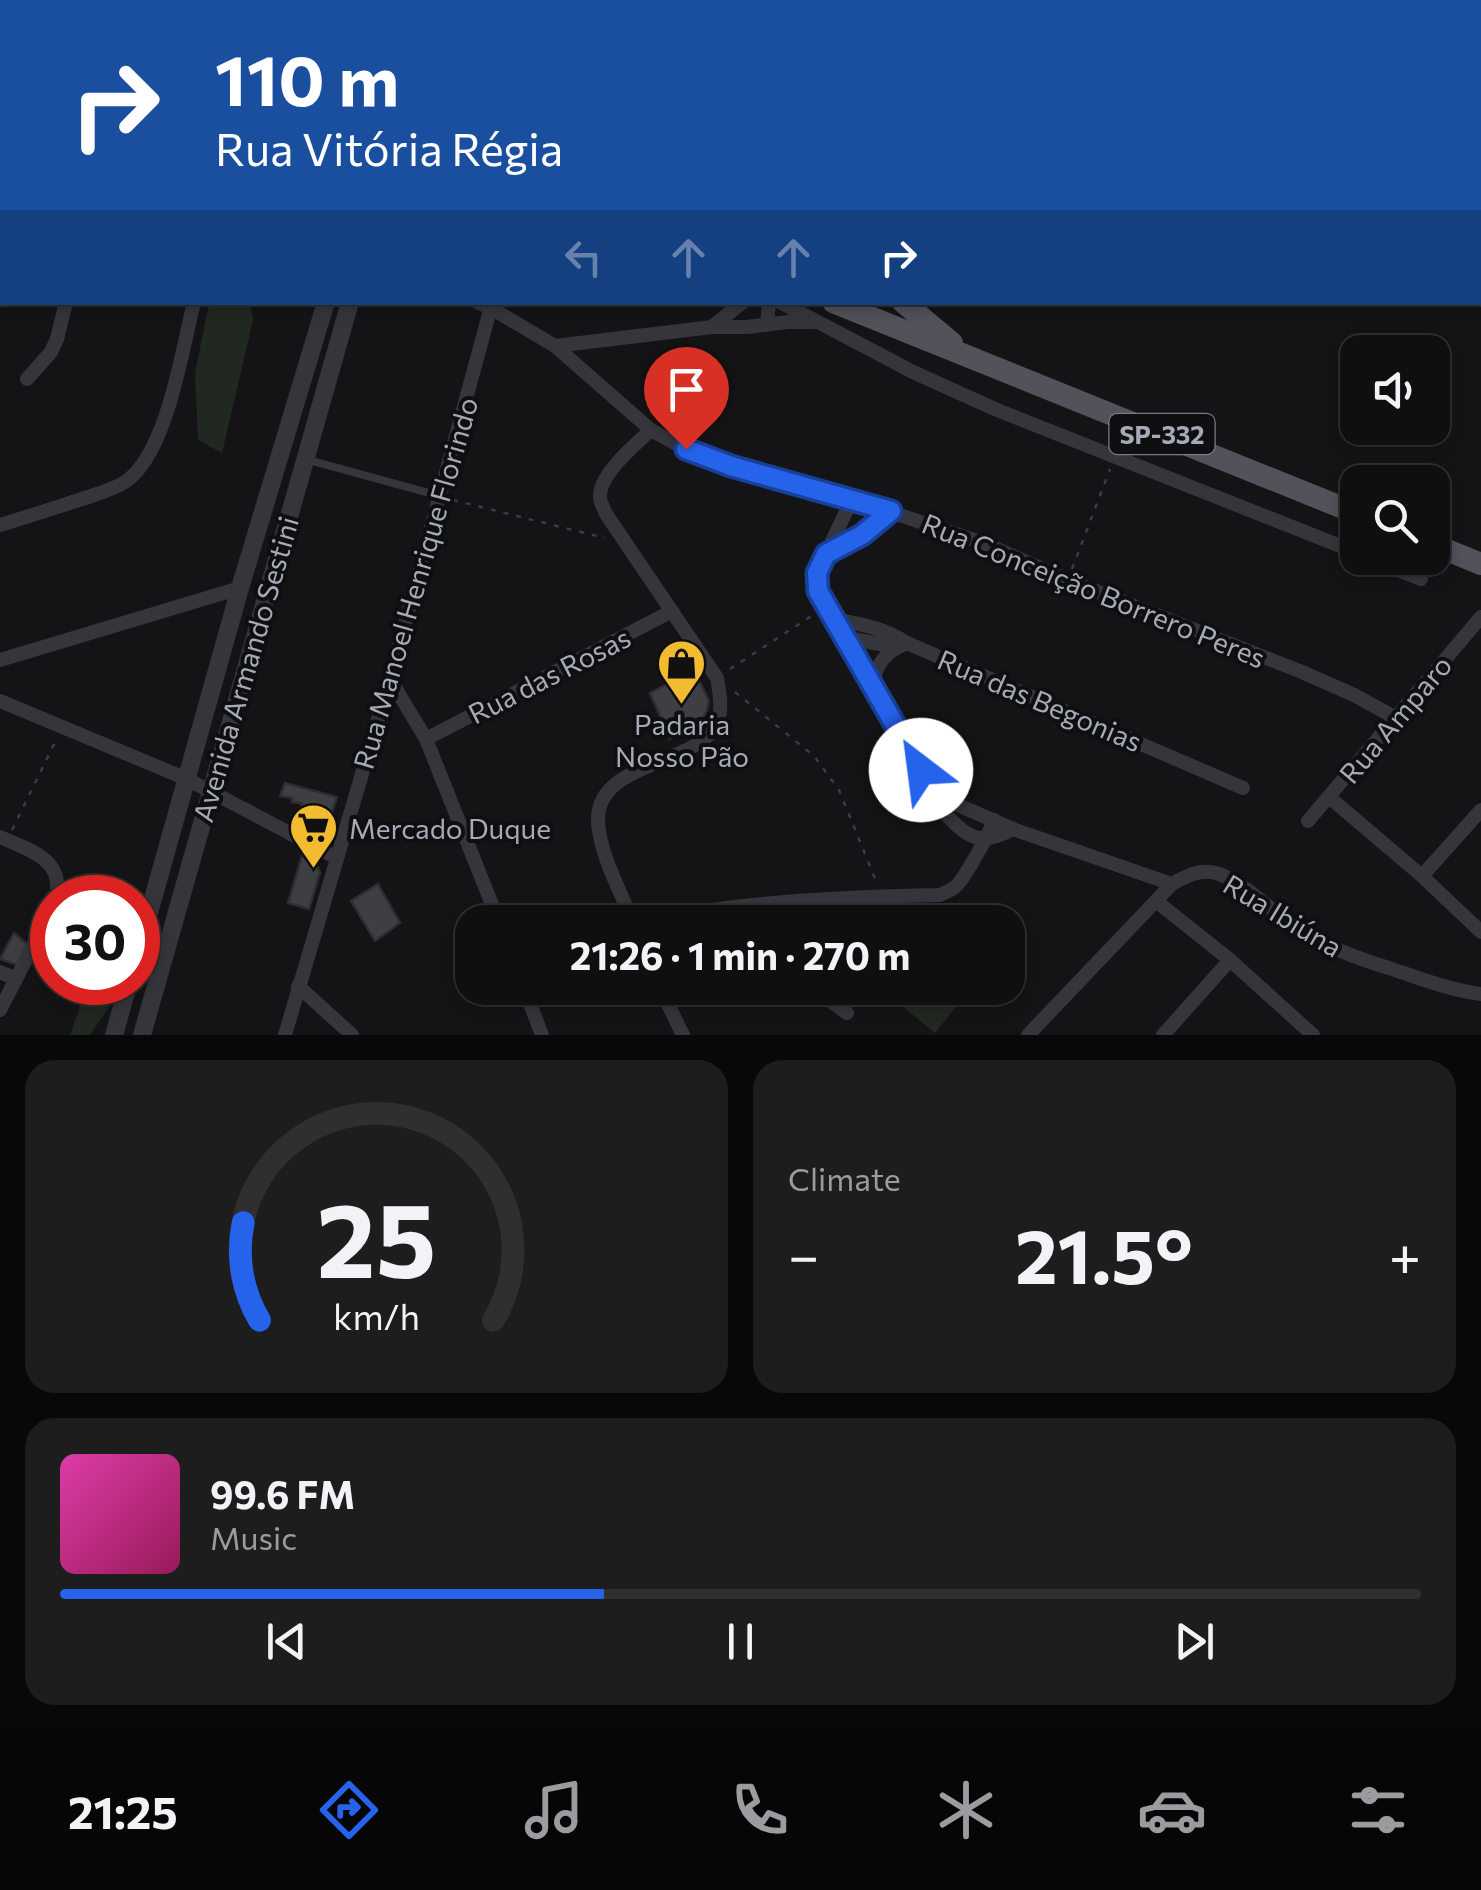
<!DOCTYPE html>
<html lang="en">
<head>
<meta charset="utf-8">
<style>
  body { margin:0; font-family:Commissioner,sans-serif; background:#1d1d1e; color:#f1f3f6; height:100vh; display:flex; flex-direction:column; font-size:38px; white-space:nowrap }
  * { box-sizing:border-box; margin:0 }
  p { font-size:32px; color:#9b9c9f }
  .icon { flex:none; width:55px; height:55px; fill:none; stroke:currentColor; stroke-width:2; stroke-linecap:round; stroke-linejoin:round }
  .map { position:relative; height:1035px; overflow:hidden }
  .side { display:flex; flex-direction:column; gap:25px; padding:25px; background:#080809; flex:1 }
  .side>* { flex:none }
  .hud { position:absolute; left:0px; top:0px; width:1482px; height:305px; box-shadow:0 5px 15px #0003,0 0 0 2px #2f2f30; background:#1a4fa0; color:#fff; overflow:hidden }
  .fabs { position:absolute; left:1340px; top:335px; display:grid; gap:20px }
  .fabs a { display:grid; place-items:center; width:110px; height:110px; border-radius:20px; background:#0f0f10; box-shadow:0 5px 15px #0003,0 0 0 2px #2f2f30; font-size:50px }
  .speed { position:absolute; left:30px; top:875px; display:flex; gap:20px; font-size:50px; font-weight:700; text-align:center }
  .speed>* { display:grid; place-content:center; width:130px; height:130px; border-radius:50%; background:#0f0f10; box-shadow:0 5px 15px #0003,0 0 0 2px #2f2f30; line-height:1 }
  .speed .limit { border:15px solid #d22; background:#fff; color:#111 }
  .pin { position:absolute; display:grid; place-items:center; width:85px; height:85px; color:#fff; margin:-102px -42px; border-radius:50% 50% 50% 0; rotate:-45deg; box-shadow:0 0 10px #0007 }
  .pin .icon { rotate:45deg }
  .me { position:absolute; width:110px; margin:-55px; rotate:330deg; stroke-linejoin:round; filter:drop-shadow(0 0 8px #0008) }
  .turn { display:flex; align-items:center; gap:35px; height:210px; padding:0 50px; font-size:45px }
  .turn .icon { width:130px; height:130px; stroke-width:2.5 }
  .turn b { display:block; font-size:70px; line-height:85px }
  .lanes { display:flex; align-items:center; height:95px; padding:0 50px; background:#0003; justify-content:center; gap:50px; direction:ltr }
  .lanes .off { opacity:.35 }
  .big { font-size:75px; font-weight:700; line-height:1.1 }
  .side .widget { flex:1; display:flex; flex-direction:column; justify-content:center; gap:15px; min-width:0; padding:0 35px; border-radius:30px; background:#1d1d1e }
  .side .dial { align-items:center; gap:0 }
  .dial svg { height:260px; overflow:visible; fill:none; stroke:#2f2f30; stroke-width:7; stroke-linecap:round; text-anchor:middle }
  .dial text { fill:#f1f3f6; stroke:none }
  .song { display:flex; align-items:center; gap:30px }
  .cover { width:120px; height:120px; border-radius:15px; background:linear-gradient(135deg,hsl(320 70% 55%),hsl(330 70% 35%)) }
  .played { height:10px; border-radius:5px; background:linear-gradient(90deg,#2563eb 40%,#2f2f30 40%) }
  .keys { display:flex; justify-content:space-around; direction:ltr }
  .heat { display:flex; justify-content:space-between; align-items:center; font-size:55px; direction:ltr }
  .side .tiles { flex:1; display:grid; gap:25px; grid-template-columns:1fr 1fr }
  .widget:last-child { grid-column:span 2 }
  .trip { position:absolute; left:455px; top:905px; width:570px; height:100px; border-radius:30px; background:#0f0f10; box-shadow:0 5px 15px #0003,0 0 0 2px #2f2f30; font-weight:700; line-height:100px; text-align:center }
  .dock { display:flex; height:160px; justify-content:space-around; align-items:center; background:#060606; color:#9b9c9f }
  .dock .icon { width:70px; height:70px }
  .dock .selected { color:#2563eb }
  .dock b { font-size:45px; color:#f1f3f6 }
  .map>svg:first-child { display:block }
  .green { fill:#202821 }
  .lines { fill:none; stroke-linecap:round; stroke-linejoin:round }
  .stream { stroke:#2a3239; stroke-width:4 }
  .building { fill:#3e3f43; stroke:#2e2e32; stroke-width:2.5 }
  .path { stroke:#3b3c42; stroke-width:2.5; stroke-dasharray:5 8; stroke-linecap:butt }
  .service { stroke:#35353b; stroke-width:8 }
  .minor { stroke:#35353b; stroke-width:14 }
  .tertiary { stroke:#35353b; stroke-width:18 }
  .primary { stroke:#51525a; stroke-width:22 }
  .route-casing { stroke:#184099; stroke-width:25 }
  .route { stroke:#2563eb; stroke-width:18 }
  .labels { text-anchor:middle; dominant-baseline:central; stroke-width:8; stroke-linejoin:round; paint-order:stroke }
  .shield { fill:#0f0f11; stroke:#787c84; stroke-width:2.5 }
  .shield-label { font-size:25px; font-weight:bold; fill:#a5aab6 }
  .street-label { font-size:28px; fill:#a5aab6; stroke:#0f0f11 }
  .poi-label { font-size:28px; fill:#a5aab6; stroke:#0f0f11 }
</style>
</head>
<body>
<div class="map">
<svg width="1481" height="1035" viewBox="0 0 1481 1035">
  <rect width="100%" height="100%" fill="#141416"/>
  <!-- green -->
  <g class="green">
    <polygon points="540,0 854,0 853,2 544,2"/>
    <polygon points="209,303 250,303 253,320 222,453 198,440 195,373"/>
    <polygon points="88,983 93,983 114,1000 90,1035 70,1035"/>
    <polygon points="896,988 941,988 959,1003 935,1033 889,995"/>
  </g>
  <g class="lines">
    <!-- stream -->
    <g class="stream">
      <polyline points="992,0 992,2"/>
      <polyline points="1480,226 1481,226"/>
    </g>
  </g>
  <!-- building -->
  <g class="building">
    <polygon points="694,670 709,701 707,710 703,718 694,725 670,739 650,693"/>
    <polygon points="285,783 337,797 330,818 311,812 311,810 301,807 302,803 292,802 292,798 280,796"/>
    <polygon points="302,856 308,856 314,860 320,872 309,909 288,903"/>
    <polygon points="378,884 400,923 375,941 351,901"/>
    <polygon points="14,933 27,944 17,965 0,959"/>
  </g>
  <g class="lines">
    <!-- path -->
    <g class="path">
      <polyline points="453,500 605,538"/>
      <polyline points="1072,569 1110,469"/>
      <polyline points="730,669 816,613"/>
      <polyline points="735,692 814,756 839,790 876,881"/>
      <polyline points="12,830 57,738"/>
      <polyline points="924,922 936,908"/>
      <polyline points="855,1004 869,988"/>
    </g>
    <!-- service -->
    <polyline class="service" points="305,459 440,496"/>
    <!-- minor -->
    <g class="minor">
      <polyline points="206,2 215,0"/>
      <polyline points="0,46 2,46"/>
      <polyline points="0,176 2,175"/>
      <polyline points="0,300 2,299"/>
      <polyline points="477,302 491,308 555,346 651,430 686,449 731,466 852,499 983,543 1068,580 1302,672 1354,695 1396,718"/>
      <polyline points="780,302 913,372 997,410 1358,553"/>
      <polyline points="767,325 769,302"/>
      <polyline points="713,326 743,302"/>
      <polyline points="555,346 712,327 747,327 788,322 813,322"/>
      <polyline points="27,379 51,352 57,339 66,302"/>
      <path d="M852,499L817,573L818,591L847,638L943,811C966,838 981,847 1013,829"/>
      <path d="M0,525C27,517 54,508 82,499C96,494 113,490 125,482C167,454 182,350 194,302"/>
      <polyline points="827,554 862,535 891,511"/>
      <polyline points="1368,558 1421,579"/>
      <path d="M834,619C861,624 884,628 907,643L1243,788"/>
      <polyline points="847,638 897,647"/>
      <polyline points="0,660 240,588"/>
      <polyline points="390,679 426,739 499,922"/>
      <path d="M873,686C875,663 887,651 907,643"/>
      <polyline points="0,701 187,779 337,858"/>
      <polyline points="426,739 672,611"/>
      <polyline points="935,795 1013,829 1172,884"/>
      <polyline points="1329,797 1422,876 1481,932"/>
      <polyline points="1308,821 1481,617"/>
      <path d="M0,837C29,850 65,859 56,898"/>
      <polyline points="1422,876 1481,810"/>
      <polyline points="1156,901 1230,960 1313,1035"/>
      <polyline points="703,910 721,922"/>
      <path d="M633,922C621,893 599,852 598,821C596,764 688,765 713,730C724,716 720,694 717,678L606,514C604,509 601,504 600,498C598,475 636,444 651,430"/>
      <path d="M637,922C741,902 835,897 940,895C946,892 950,891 955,887C964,880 990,832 994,820"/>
      <polyline points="0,972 16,979"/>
      <polyline points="298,986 352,1035"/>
      <polyline points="524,988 542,1035"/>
      <polyline points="660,988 683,1035"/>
      <polyline points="812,988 847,1013"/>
      <polyline points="0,1010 52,909"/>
      <polyline points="285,1035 390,679 492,303"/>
      <path d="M1028,1035L1172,884C1186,876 1199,869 1216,873C1245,882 1273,913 1299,930C1328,948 1359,959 1392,969C1421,979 1450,990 1481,994"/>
      <polyline points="1163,1035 1230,960"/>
    </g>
    <!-- tertiary -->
    <g class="tertiary">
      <polyline points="321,0 322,2"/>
      <polyline points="918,0 921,2"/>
      <polyline points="347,2 347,0"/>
      <polyline points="1480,296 1481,296"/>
      <polyline points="138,952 240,588 326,302"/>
      <polyline points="114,1035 129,982"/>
      <polyline points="142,1035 350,302"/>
    </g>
    <!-- primary -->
    <g class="primary">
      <polyline points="463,0 469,2"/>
      <polyline points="518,0 522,2"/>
      <polyline points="891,2 892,0"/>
      <polyline points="833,302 1358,514"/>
      <polyline points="903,302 952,343"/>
      <polyline points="1432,544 1481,564"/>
    </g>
  </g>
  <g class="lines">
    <defs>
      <polyline id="route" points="686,449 731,466 891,511 862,535 826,554 817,573 818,591 921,770"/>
    </defs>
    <!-- route casing -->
    <use href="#route" class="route-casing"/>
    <!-- route -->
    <use href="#route" class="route"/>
  </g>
  <!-- icons -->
  <defs>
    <symbol id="shop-pin" viewBox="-11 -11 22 30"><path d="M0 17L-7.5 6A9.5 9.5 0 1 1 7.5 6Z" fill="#f3bb2f" stroke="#0f0f11"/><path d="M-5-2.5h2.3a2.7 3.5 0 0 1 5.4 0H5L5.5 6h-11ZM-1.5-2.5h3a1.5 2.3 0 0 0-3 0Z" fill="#111"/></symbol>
    <symbol id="supermarket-pin" viewBox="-11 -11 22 30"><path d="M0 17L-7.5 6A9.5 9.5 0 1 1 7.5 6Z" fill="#f3bb2f" stroke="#0f0f11"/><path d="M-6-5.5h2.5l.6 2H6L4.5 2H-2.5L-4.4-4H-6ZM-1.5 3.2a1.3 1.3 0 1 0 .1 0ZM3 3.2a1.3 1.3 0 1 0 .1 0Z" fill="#111"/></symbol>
  </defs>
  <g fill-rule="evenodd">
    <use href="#shop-pin" x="654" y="636" width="55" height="75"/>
    <use href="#supermarket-pin" x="286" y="800" width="55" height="75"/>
  </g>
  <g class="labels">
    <!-- shield labels -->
    <rect class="shield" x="1109.5" y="414" width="105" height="40" rx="8"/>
    <g class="shield-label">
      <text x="1162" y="434">SP-332</text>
    </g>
    <!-- street labels -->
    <g class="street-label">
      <text transform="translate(415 583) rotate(-74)">Rua Manoel Henrique Florindo</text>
      <text transform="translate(1094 590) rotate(22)">Rua Conceição Borrero Peres</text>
      <text transform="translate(245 669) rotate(-74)">Avenida Armando Sestini</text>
      <text transform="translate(549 675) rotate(-27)">Rua das Rosas</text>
      <text transform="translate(1040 700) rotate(23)">Rua das Begonias</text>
      <text transform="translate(1395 719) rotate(-50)">Rua Amparo</text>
      <text transform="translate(1283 915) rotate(31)">Rua Ibiúna</text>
    </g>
    <!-- poi labels -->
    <g class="poi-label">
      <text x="682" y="724">Padaria<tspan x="682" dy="32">Nosso Pão</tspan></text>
      <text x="349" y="828" text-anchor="start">Mercado Duque</text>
    </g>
  </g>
</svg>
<div class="fabs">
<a><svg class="icon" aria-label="sound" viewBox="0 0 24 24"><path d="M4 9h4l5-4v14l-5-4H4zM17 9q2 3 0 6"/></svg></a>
<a><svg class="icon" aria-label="search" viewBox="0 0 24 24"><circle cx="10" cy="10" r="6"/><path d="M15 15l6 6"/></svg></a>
</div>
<div class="speed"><div class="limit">30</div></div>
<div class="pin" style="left:686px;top:449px;background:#d93025"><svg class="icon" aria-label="arrive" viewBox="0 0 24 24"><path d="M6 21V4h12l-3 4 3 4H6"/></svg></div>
<svg class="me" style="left:921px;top:770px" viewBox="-20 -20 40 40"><circle r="19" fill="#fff"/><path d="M0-13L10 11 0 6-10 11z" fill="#2563eb"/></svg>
<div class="trip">21:26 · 1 min · 270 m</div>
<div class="hud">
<div class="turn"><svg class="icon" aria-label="right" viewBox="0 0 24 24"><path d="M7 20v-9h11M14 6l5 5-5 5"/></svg><div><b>110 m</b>Rua Vitória Régia</div></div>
<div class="lanes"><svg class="icon off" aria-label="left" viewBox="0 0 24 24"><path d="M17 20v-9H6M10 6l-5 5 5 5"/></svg><svg class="icon off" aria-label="ahead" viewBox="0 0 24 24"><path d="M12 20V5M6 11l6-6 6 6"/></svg><svg class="icon off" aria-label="ahead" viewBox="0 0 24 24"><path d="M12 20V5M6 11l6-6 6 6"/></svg><svg class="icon" aria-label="right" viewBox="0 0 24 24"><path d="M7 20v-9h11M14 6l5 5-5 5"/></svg></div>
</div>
</div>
<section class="side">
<div class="tiles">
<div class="widget dial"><svg viewBox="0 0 100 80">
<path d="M14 69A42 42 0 1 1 86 69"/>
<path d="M14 69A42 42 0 0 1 9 39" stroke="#2563eb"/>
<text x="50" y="56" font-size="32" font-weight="700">25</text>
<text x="50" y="72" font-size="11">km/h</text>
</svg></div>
<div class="widget"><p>Climate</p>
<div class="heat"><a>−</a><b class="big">21.5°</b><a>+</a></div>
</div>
<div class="widget">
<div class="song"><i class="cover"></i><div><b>99.6 FM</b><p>Music</p></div></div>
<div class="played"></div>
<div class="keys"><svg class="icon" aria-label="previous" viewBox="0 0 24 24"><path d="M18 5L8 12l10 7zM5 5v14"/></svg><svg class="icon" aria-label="pause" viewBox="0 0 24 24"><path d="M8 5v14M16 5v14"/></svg><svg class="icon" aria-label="next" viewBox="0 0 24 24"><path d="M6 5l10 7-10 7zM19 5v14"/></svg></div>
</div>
</div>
</section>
<nav class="dock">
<b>21:25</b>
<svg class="icon selected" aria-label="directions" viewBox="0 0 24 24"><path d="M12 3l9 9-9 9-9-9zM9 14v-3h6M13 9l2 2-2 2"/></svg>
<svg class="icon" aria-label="music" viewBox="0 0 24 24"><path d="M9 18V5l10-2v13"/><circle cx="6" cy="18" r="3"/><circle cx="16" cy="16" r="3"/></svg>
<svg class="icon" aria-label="phone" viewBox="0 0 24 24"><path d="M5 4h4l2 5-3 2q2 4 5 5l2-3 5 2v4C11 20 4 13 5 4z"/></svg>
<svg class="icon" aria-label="climate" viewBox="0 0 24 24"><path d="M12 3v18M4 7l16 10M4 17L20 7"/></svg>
<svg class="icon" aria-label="car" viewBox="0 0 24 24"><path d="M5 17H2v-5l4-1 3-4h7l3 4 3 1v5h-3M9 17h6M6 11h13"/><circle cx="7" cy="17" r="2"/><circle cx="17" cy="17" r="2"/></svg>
<svg class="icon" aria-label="filters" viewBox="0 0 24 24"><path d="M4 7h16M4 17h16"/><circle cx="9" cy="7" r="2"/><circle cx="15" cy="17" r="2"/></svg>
</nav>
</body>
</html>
